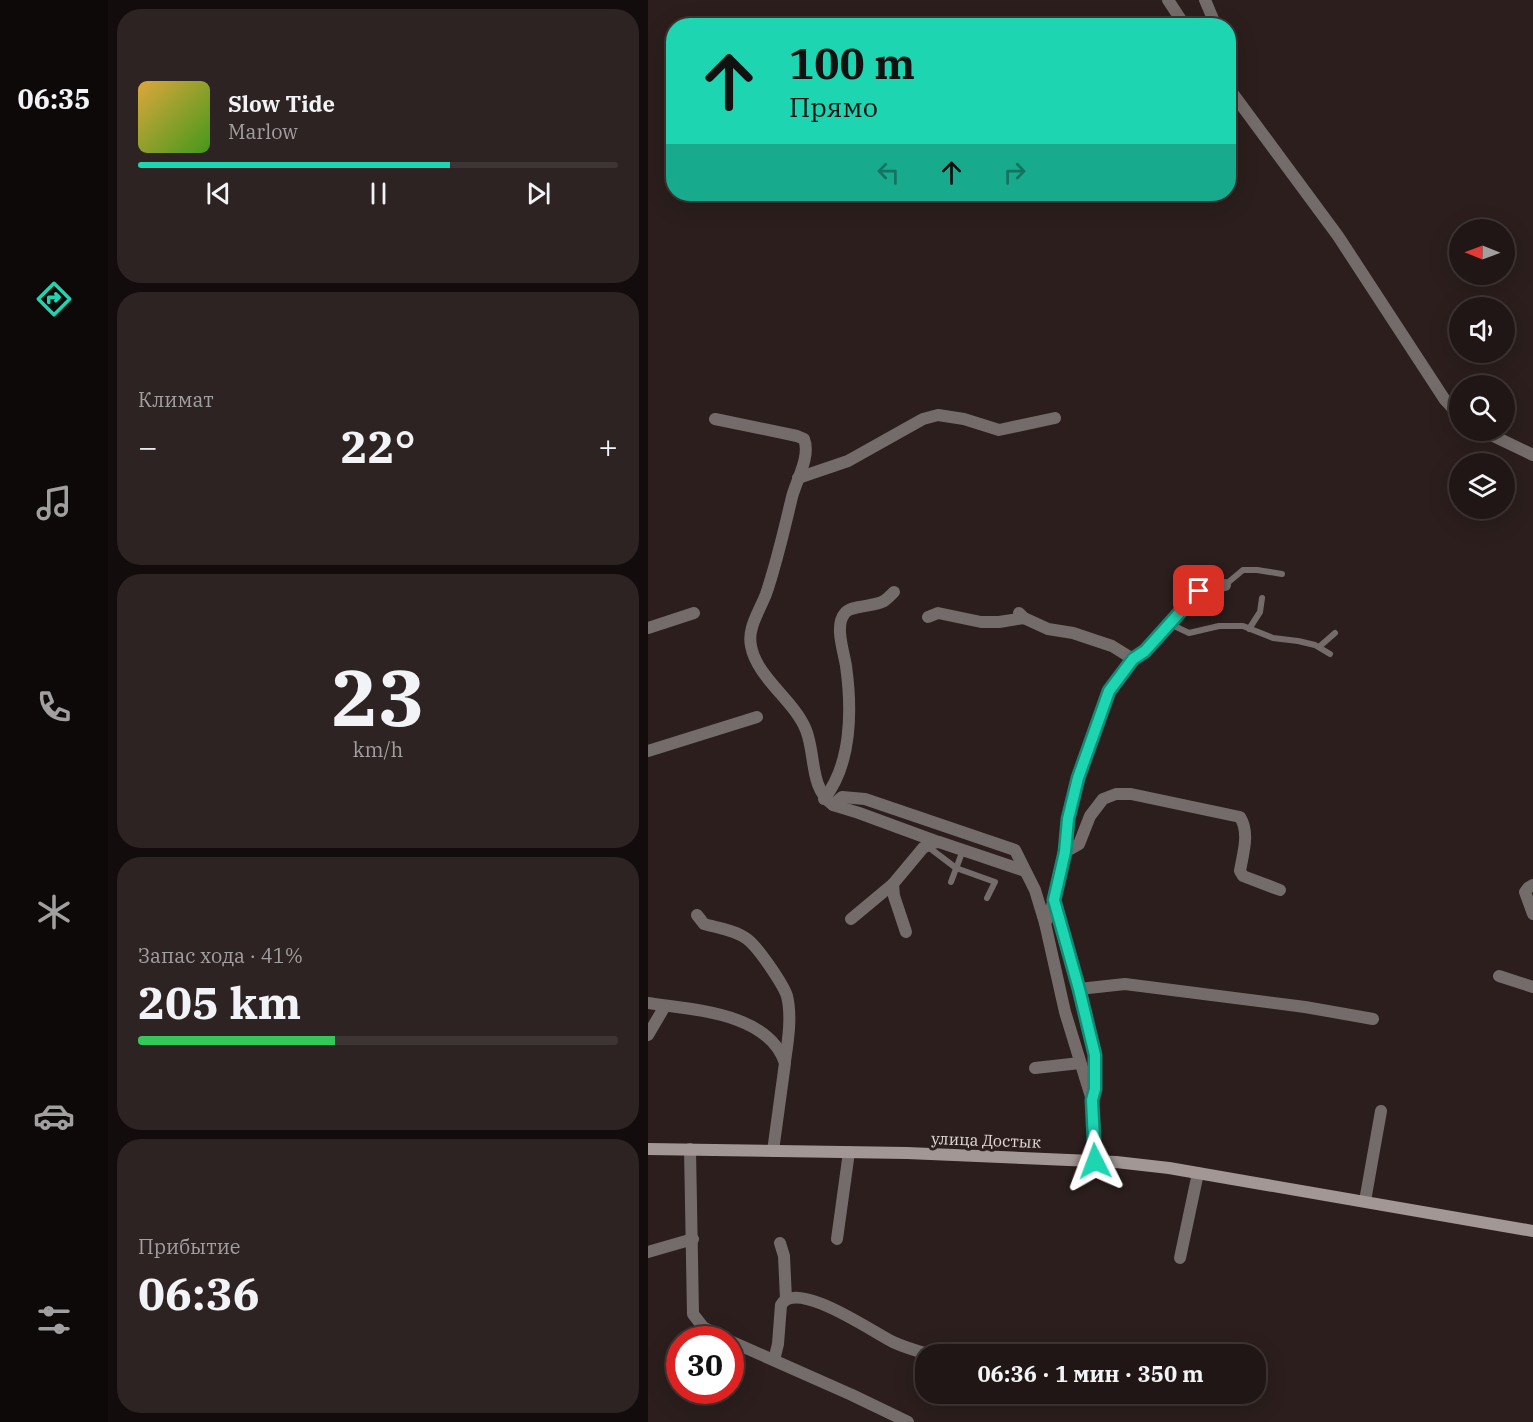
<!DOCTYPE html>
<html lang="ru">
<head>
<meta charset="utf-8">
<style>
  body { margin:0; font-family:"IBM Plex Serif",serif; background:#2d2322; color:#f1f3f6; height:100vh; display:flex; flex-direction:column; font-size:22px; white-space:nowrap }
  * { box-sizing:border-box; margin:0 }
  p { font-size:20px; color:#a29fa0 }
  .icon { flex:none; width:33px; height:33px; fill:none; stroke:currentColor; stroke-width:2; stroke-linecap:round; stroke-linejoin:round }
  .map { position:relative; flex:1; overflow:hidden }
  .drawer { display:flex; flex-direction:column; gap:9px; padding:9px; background:#120c0c; width:540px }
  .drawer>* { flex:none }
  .hud { position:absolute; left:18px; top:18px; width:570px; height:183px; border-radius:24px; box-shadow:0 6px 24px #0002,0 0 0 2px #3d3534; background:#1dd5b1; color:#111; overflow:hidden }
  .needle { width:39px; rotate:271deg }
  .buttons { position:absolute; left:801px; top:219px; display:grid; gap:12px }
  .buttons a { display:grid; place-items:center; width:66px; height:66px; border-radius:50%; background:#201615; box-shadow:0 6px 24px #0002,0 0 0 2px #3d3534; font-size:30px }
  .speed { position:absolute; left:18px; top:1326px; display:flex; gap:12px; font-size:30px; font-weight:700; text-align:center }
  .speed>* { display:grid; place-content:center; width:78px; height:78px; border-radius:50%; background:#201615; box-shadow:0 6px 24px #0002,0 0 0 2px #3d3534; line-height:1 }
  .speed .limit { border:9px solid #d22; background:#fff; color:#111 }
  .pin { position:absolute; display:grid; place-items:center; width:51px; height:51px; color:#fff; margin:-26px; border-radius:12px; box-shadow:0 3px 9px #0006 }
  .me { position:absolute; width:66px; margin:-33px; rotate:357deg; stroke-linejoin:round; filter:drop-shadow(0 0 4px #0008) }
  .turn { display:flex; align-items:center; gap:21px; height:126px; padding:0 24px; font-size:27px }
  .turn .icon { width:78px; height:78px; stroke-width:2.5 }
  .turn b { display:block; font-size:42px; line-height:51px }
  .lanes { display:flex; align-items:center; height:57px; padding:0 24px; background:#0003; justify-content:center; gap:30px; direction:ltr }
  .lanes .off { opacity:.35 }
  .big { font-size:45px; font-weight:700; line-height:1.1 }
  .drawer .widget { flex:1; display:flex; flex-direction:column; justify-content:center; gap:9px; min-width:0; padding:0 21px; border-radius:24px; background:#2d2322 }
  .drawer .dial { align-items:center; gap:0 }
  .dial b { font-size:78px; line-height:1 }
  .song { display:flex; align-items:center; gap:18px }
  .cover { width:72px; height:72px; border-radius:9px; background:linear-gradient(135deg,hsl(40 70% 55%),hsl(100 70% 35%)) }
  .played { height:6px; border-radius:3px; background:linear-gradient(90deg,#1dd5b1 65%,#3d3534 65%) }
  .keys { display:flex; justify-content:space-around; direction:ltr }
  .heat { display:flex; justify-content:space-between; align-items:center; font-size:33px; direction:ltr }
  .charge { height:9px; border-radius:4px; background:linear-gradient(90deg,#34c759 41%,#3d3534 0) }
  .trip { position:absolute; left:267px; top:1344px; width:351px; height:60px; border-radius:24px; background:#201615; box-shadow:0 6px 24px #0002,0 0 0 2px #3d3534; font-weight:700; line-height:60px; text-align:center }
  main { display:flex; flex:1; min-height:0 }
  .tabs { display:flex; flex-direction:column; width:108px; justify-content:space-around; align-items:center; background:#0d0908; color:#a29fa0 }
  .tabs .icon { width:42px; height:42px }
  .tabs .current { color:#1dd5b1 }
  .tabs b { font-size:27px; color:#f1f3f6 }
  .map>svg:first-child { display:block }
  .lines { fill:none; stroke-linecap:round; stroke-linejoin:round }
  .lane { stroke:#746c6b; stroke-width:6 }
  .street { stroke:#746c6b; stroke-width:12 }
  .secondary { stroke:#a39795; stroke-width:12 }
  .route-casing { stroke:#138a73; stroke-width:15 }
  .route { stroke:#1dd5b1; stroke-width:10 }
  .labels { text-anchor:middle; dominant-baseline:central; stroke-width:6; stroke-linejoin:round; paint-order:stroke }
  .street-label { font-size:16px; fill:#e2d8d7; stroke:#2b1e1c }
</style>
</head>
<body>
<main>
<nav class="tabs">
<b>06:35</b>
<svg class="icon current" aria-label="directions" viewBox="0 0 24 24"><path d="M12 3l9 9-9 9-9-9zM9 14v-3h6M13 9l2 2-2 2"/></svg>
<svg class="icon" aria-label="music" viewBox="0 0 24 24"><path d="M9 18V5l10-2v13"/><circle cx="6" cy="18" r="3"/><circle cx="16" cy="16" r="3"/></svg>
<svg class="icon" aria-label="phone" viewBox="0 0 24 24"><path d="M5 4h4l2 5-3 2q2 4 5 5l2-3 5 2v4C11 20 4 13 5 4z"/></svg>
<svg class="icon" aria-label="climate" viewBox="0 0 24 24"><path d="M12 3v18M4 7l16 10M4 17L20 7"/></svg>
<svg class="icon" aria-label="car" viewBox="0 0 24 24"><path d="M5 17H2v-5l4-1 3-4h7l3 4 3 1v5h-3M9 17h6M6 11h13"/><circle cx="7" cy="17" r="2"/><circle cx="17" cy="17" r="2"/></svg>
<svg class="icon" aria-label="filters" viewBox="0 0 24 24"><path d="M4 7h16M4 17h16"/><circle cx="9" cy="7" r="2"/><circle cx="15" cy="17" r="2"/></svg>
</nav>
<section class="drawer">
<div class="widget">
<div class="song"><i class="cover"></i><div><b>Slow Tide</b><p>Marlow</p></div></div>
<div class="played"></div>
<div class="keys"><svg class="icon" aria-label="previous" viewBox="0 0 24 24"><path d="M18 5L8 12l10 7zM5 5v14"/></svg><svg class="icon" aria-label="pause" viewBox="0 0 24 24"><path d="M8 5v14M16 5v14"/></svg><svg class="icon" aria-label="next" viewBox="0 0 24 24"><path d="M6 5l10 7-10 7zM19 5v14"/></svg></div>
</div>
<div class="widget"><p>Климат</p>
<div class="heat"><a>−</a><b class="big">22°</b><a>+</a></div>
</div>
<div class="widget dial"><b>23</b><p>km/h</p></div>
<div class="widget"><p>Запас хода · 41%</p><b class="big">205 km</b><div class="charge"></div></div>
<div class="widget"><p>Прибытие</p><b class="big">06:36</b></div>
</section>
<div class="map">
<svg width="885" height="1422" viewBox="0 0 885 1422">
  <rect width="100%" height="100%" fill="#2b1e1c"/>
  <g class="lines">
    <!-- lane -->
    <g class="lane">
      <polyline points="577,585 595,570 609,570 634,574"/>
      <polyline points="522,624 541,633 571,626 595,626 625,638 650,641 667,645 682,654"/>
      <polyline points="601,629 612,612 614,598"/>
      <polyline points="671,647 687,633"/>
      <polyline points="279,846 308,868 347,882 339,898"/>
      <polyline points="303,882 315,850"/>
    </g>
    <!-- street -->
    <g class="street">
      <polyline points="520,0 537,26"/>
      <polyline points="557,0 568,26"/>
      <polyline points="580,87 690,236 797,400 812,416"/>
      <path d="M67,419L149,436L156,439C163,456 148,481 144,497C136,530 129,562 118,594C112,610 99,628 103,646C109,678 146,700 158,730C168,755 161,787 185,805L194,797L217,799L367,850L387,890L397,923L417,1012L444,1100"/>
      <polyline points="833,430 885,455"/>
      <polyline points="150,478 200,461 275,419 290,415 316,419 351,430 407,418"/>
      <polyline points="371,613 376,618 400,629 425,633 464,646 485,659"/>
      <polyline points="280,617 290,613 333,622 351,622 376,618"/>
      <polyline points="0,628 46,613"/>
      <polyline points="0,751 109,717"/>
      <path d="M176,799C204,764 204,709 198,666C196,652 186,625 197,613C203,605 226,607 236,601C239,599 243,595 246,592"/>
      <polyline points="185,805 211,813 290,842"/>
      <path d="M417,852L431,844L442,816L455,799L468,794H483L592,817C602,833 595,853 592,871L595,876L632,890"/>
      <polyline points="245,884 246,896 258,932"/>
      <polyline points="885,885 880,888 877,892 885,914"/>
      <polyline points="406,902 431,989 448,1055 447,1089 444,1100 447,1162"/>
      <path d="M49,915L56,924C70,928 87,930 99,939C110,947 135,984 139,996C144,1016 140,1041 137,1061"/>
      <polyline points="203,919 245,884 275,848 284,843 291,842 377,871"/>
      <polyline points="397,923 402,913 412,877 423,806 430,778 461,691 485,659 497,651 551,591 577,585"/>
      <polyline points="851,976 885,987"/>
      <polyline points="431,989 477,984 657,1007 725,1019"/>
      <path d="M0,1003C44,1010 120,1012 137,1063L125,1151"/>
      <polyline points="0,1035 17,1006"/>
      <polyline points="387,1068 432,1063"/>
      <polyline points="42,1149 45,1314 55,1327 79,1340"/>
      <polyline points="717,1201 733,1111"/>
      <polyline points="189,1239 201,1152"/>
      <polyline points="132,1243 136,1256 138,1299"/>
      <polyline points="0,1252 45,1239"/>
      <polyline points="532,1258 550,1173"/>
      <polyline points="82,1341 204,1395 260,1422"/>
      <path d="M126,1360L130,1344L133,1305C148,1278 226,1333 245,1342C256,1347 269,1351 280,1354"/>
    </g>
    <!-- secondary -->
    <polyline class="secondary" points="0,1149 259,1153 468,1162 521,1168 885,1231"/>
  </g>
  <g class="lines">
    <defs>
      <polyline id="route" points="447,1161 444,1100 447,1089 447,1055 431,989 406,900 417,852 420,819 430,778 461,691 485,659 497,651 551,591"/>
    </defs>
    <!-- route casing -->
    <use href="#route" class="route-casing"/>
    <!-- route -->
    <use href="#route" class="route"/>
  </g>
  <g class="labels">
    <!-- street labels -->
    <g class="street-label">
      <text transform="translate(338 1140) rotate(2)">улица Достык</text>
    </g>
  </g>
</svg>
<div class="buttons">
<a><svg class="needle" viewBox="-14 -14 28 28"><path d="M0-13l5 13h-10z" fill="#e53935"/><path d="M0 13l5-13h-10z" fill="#a29fa0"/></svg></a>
<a><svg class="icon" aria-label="sound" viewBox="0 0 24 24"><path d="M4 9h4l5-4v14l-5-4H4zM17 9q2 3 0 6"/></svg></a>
<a><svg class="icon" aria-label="search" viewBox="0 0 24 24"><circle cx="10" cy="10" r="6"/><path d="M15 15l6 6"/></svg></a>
<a><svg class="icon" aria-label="layers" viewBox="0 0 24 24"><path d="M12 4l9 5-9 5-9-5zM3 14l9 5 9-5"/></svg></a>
</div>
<div class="speed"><div class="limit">30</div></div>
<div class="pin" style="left:551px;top:591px;background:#d93025"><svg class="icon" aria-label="arrive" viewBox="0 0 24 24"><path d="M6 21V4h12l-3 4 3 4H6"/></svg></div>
<svg class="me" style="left:447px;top:1161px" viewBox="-20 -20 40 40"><path d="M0-17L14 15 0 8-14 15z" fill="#1dd5b1" stroke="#fff" stroke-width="4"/></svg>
<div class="trip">06:36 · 1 мин · 350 m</div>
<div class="hud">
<div class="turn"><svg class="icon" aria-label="ahead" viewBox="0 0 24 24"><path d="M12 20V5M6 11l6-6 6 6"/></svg><div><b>100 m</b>Прямо</div></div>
<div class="lanes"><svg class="icon off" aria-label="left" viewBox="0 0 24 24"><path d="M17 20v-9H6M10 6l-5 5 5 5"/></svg><svg class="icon" aria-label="ahead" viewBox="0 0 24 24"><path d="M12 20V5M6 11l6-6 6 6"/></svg><svg class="icon off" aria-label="right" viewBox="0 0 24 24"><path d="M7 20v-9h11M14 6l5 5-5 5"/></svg></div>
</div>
</div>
</main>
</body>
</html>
